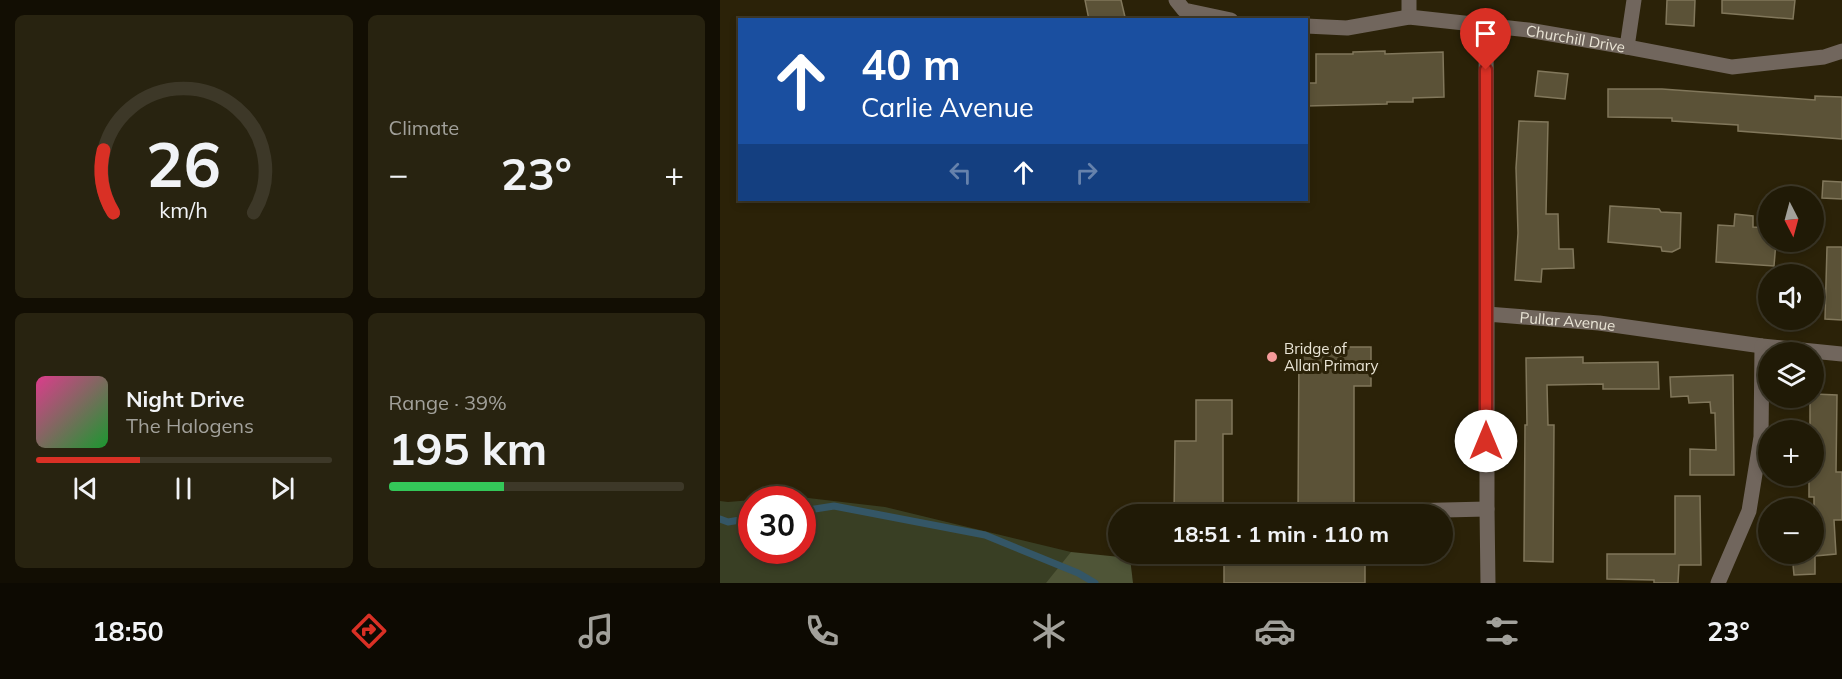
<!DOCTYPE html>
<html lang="en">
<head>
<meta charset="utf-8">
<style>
  body { margin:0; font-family:Mulish,sans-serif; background:#282310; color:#f1f3f6; height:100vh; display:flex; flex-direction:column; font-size:22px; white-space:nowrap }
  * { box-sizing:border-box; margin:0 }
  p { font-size:20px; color:#a2a19b }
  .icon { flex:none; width:33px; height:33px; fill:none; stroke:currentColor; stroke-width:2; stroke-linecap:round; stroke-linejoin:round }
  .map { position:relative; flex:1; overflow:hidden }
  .sheet { display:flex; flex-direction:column; gap:15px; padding:15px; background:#120e03; width:720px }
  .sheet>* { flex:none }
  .top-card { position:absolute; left:18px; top:18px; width:570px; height:183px; border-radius:0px; box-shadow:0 3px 9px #0003,0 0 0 2px #3d3828; background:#1a4fa0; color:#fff; overflow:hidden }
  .needle { width:39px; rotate:174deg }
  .controls { position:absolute; left:1038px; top:186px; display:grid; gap:12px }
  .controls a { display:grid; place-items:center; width:66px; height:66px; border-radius:50%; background:#201a06; box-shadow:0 3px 9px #0003,0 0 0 2px #3d3828; font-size:30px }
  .speed { position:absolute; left:18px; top:486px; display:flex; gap:12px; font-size:30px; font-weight:700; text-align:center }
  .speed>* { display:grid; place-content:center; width:78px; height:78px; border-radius:50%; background:#201a06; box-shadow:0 3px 9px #0003,0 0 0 2px #3d3828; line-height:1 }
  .speed .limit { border:9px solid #d22; background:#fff; color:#111 }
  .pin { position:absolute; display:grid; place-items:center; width:51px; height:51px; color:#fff; margin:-62px -26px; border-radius:50% 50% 50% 0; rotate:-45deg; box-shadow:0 0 6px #0007 }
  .pin .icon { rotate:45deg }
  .me { position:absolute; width:66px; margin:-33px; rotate:0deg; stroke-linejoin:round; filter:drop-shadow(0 0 4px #0008) }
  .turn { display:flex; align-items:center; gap:21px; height:126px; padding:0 24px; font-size:27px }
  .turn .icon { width:78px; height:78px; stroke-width:2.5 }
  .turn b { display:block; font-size:42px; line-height:51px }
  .lanes { display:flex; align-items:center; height:57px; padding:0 24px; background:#0003; justify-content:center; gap:30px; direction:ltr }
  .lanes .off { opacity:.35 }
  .big { font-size:45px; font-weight:700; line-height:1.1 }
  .sheet .tile { flex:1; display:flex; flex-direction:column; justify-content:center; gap:9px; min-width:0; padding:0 21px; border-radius:9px; background:#282310 }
  .sheet .dial { align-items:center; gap:0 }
  .dial svg { height:156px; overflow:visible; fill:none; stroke:#3d3828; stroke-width:7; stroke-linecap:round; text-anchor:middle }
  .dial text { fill:#f1f3f6; stroke:none }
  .song { display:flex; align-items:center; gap:18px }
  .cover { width:72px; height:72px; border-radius:9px; background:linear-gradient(135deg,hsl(330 70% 55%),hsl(130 70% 35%)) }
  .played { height:6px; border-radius:3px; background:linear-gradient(90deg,#d93025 35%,#3d3828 35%) }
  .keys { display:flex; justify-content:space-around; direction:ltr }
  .heat { display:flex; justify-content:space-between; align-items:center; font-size:33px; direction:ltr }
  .charge { height:9px; border-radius:4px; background:linear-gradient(90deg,#34c759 39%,#3d3828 0) }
  .sheet .tiles { flex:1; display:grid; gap:15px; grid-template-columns:repeat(2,1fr) }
  .trip { position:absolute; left:388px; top:504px; width:345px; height:60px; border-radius:30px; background:#201a06; box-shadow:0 3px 9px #0003,0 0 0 2px #3d3828; font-weight:700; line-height:60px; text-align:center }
  .dock { display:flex; height:96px; justify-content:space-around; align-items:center; background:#0d0a02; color:#a2a19b }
  .dock .icon { width:42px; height:42px }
  .dock .current { color:#d93025 }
  .dock b { font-size:27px; color:#f1f3f6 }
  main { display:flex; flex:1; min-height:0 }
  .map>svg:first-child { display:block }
  .green { fill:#393f24 }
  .forest { fill:#4f5537 }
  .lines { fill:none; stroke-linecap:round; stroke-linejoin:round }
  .stream { stroke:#345666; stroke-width:7 }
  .building { fill:#5b5237; stroke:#81775b; stroke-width:1.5 }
  .minor { stroke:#71665d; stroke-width:15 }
  .route-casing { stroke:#8d1f18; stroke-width:15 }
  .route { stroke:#d93025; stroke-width:10 }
  .poi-dot { fill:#f59b9a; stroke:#2b2208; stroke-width:2 }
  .labels { text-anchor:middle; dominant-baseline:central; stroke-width:6; stroke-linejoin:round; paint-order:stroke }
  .street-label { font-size:15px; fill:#eae5d6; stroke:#2b2208 }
  .poi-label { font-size:15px; fill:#eae5d6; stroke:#2b2208; text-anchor:start }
</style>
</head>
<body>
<main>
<section class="sheet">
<div class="tiles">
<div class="tile dial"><svg viewBox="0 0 100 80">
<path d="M14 69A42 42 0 1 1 86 69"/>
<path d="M14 69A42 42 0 0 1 9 37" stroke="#d93025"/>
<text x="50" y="56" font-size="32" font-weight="700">26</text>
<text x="50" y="72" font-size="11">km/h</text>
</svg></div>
<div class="tile"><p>Climate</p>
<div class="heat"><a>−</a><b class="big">23°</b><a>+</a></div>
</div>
<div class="tile">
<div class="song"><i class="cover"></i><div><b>Night Drive</b><p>The Halogens</p></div></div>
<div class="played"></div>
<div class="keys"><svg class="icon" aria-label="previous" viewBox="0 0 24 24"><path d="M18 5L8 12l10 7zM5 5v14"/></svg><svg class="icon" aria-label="pause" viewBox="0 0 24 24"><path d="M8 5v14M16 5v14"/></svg><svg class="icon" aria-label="next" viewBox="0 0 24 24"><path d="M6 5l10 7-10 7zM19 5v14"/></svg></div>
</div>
<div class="tile"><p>Range · 39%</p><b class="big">195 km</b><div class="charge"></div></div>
</div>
</section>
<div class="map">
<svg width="1122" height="583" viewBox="0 0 1122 583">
  <rect width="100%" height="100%" fill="#2b2208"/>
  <!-- green -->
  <polygon class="green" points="71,496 165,507 351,552 362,583 0,583 0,501 8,502 32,500 32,550 82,550 82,500 32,499"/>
  <!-- forest -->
  <polygon class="forest" points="351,552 410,558 413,583 326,583"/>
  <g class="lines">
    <!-- stream -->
    <g class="stream">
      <polyline points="82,511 114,506 265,535 358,573 375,583"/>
      <polyline points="0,519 8,522 32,518"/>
    </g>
  </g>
  <!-- building -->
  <g class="building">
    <polygon points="365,0 401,0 405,17 390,20 369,20"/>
    <polygon points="947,0 975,0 974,26 946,24"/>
    <polygon points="1002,0 1075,0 1073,19 1002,13"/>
    <polygon points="665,51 665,54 723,52 724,97 693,98 693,102 667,102 667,104 586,106 586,83 596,83 596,54 633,54 633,52"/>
    <polygon points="818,71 848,74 845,99 815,96"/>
    <polygon points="888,89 942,89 1095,100 1095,96 1122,97 1122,139 1018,131 1018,125 952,121 952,118 888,117"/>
    <polygon points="799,121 828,122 826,214 838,214 839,249 853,249 854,268 822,269 821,282 795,280 798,233 796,168"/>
    <polygon points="1103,181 1122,182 1122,199 1102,198"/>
    <polygon points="890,206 939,209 941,212 961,213 960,248 952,252 942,251 941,247 888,242"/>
    <polygon points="1015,214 1033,216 1033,227 1048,228 1048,242 1056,242 1054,266 996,262 998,225 1014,226"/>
    <polygon points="1107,247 1122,247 1122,320 1105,319"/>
    <polygon points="579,347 651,347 651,386 634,386 634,504 630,508 630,514 578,514"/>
    <polygon points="863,357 863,363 938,362 939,389 883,389 883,384 827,385 828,425 834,425 833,562 804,561 805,425 807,425 806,358"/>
    <polygon points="1013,375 1014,475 970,475 970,449 996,450 995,413 991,413 990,402 969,403 968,396 951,397 950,377"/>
    <polygon points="1094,394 1117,395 1116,472 1122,472 1122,520 1114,520 1116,554 1095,556 1095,574 1074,575 1072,554 1094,554 1094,497 1089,497 1089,476 1094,476 1094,430 1090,430 1090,398 1094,398"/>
    <polygon points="476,400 512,400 512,434 503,434 503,514 454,514 455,441 476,441"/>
    <polygon points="955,496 980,496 981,565 959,565 958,583 934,583 934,580 887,579 887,554 955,554"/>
    <rect x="504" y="554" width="141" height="29"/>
  </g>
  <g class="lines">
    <!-- minor -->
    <g class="minor">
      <polyline points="456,0 464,10 511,20"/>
      <polyline points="689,17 689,0"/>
      <path id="s1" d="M586,26L627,28L689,17L808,30L907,47L1012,67L1104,57L1122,51"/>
      <polyline points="766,26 767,314"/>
      <polyline points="907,47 914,0"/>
      <polyline points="639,512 767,509"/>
      <path id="s2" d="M768,583L767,509V314L879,323L1042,346L1122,354"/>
      <polyline points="998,583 1029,511 1041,437 1042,346"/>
    </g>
  </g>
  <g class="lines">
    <defs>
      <polyline id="route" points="766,70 766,441"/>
    </defs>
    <!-- route casing -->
    <use href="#route" class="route-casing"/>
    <!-- route -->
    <use href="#route" class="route"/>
  </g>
  <!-- markers -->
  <circle class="poi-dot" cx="552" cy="357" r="6"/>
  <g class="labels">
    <!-- street labels -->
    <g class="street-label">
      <text stroke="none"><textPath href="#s1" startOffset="272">Churchill Drive</textPath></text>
      <text stroke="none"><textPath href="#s2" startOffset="350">Pullar Avenue</textPath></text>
    </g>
    <!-- poi labels -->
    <g class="poi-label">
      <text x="564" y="348">Bridge of<tspan x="564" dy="17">Allan Primary</tspan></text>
    </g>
  </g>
</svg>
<div class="controls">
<a><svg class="needle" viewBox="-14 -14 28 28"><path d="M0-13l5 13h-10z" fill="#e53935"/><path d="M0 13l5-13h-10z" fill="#a2a19b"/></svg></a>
<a><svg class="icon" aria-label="sound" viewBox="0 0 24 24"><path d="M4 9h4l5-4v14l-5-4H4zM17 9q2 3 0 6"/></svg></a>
<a><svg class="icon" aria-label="layers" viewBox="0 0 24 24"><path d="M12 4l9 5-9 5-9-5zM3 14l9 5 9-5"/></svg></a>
<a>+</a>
<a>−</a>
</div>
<div class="speed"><div class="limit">30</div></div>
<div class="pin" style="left:766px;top:70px;background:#d93025"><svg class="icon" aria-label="arrive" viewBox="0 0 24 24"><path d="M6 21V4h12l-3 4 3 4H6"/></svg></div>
<svg class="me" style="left:766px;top:441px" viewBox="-20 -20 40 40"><circle r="19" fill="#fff"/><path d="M0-13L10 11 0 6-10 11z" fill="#d93025"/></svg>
<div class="trip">18:51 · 1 min · 110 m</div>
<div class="top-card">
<div class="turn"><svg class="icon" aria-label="ahead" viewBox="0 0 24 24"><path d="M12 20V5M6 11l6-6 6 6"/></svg><div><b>40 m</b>Carlie Avenue</div></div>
<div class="lanes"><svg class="icon off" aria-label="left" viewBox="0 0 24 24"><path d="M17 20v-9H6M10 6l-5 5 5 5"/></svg><svg class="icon" aria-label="ahead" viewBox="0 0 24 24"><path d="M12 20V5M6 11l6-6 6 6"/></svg><svg class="icon off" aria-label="right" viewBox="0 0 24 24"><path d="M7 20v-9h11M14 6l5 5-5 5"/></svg></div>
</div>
</div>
</main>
<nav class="dock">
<b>18:50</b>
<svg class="icon current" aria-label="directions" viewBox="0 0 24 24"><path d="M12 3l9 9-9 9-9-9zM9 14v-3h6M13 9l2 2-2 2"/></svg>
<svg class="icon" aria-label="music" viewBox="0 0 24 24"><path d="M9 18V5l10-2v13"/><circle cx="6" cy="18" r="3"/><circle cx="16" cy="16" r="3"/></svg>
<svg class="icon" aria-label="phone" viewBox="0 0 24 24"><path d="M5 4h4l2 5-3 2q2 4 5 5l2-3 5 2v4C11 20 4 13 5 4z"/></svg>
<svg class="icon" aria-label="climate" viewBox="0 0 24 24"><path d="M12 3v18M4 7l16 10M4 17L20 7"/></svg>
<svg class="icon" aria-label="car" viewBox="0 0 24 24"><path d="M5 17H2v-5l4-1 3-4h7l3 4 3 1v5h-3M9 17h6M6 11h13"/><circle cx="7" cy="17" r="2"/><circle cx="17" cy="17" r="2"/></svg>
<svg class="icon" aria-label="filters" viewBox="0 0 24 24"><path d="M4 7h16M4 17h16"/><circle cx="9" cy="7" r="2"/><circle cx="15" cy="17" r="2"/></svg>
<b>23°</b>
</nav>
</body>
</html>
